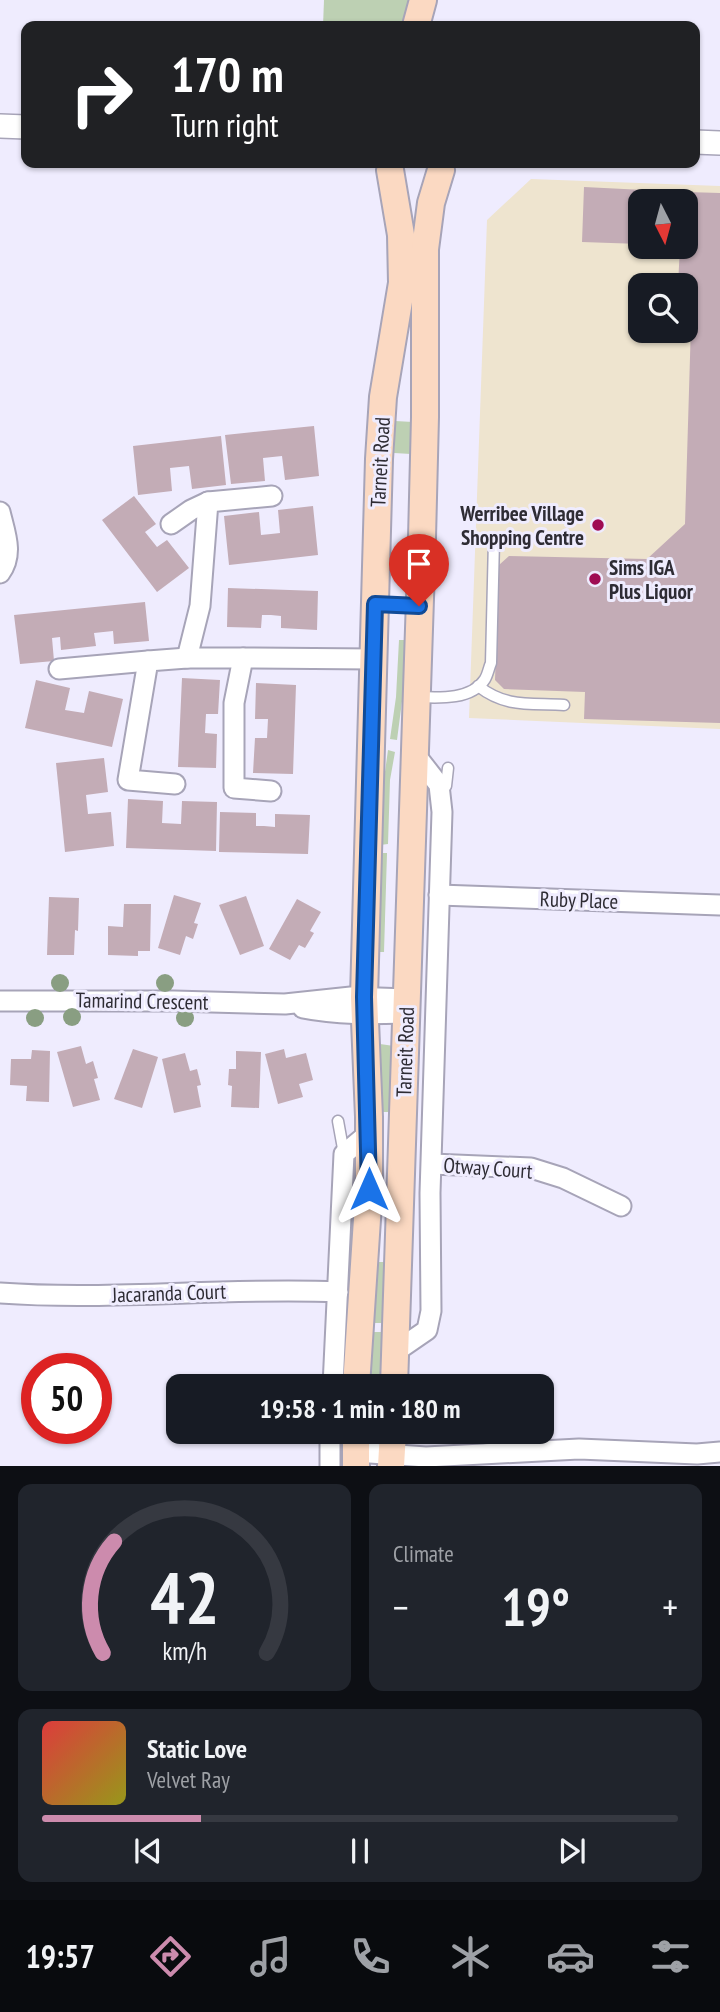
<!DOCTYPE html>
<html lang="en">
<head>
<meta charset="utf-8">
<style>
  body { margin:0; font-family:"PT Sans Narrow",sans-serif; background:#20242c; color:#f1f3f6; height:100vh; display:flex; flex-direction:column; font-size:26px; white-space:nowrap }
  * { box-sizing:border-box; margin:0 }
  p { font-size:23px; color:#9ea1a6 }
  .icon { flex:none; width:38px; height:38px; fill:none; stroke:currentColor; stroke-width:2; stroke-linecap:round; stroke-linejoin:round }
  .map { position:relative; height:1466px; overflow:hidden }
  .drawer { display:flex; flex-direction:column; gap:18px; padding:18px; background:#0d0f14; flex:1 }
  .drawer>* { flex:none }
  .hud { position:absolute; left:21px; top:21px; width:679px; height:147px; border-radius:14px; box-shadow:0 2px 5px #0004; background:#202124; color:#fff; overflow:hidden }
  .needle { width:46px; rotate:174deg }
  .tools { position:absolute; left:628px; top:189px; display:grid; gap:14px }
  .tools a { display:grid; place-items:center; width:70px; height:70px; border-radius:14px; background:#171b24; box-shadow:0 2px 5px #0004; font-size:35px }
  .speed { position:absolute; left:21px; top:1353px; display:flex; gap:14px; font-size:35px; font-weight:700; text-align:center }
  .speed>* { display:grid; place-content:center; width:91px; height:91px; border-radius:50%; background:#171b24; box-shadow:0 2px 5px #0004; line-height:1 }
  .speed .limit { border:10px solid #d22; background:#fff; color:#111 }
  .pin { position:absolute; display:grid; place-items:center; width:60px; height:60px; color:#fff; margin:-72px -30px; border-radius:50% 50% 50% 0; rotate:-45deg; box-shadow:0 0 7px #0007 }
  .pin .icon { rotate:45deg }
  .me { position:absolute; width:77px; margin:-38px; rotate:0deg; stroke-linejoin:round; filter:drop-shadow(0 0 5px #0008) }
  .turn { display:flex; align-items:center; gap:24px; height:147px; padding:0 35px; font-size:32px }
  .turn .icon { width:91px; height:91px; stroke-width:2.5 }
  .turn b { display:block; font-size:49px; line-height:60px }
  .big { font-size:52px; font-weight:600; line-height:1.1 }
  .drawer .tile { flex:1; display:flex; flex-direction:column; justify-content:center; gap:10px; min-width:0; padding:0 24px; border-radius:14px; background:#20242c }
  .drawer .dial { align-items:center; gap:0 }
  .dial svg { height:182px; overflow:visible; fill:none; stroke:#363941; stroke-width:7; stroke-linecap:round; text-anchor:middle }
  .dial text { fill:#f1f3f6; stroke:none }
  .song { display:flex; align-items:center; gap:21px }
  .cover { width:84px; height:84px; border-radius:10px; background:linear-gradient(135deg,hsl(0 70% 55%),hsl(60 70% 35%)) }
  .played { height:7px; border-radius:4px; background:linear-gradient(90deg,#cc8bad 25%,#363941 25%) }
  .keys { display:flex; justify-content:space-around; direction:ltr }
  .heat { display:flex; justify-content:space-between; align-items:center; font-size:38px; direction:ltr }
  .drawer .tiles { flex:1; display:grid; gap:18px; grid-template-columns:1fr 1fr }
  .tile:last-child { grid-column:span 2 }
  .trip { position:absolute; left:166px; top:1374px; width:388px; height:70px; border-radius:14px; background:#171b24; box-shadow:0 2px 5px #0004; font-weight:600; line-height:70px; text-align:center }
  .dock { display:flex; height:112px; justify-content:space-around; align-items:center; background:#090b0e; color:#9ea1a6 }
  .dock .icon { width:49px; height:49px }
  .dock .selected { color:#cc8bad }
  .dock b { font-size:32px; color:#f1f3f6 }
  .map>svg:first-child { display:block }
  .commercial { fill:#eee4cf; fill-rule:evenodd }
  .green { fill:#bdd0b3 }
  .building { fill:#c3acb6 }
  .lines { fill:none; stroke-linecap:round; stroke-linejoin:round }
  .service-casing { stroke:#a7a4b8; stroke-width:13 }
  .minor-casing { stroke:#a7a4b8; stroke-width:23 }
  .tertiary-casing { stroke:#a7a4b8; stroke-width:26 }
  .secondary-casing { stroke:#a7a4b8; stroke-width:30 }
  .service { stroke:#fff; stroke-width:10 }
  .minor { stroke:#fff; stroke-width:19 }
  .tertiary { stroke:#fff; stroke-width:23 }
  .secondary { stroke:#fbd9c2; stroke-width:26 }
  .tree { fill:#899e82 }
  .route-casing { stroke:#114b97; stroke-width:18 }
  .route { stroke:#1a73e8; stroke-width:12 }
  .poi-dot { fill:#9f0c53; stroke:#efecfe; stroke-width:2.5 }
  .labels { text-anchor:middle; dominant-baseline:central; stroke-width:6; stroke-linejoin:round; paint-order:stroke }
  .street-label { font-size:21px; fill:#2e2c34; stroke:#efecfe }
  .poi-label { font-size:21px; font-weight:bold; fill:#2e2c34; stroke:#efecfe; text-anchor:end }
</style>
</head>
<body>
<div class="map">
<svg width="720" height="1466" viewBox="0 0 720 1466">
  <rect width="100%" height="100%" fill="#efecfe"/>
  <!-- commercial -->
  <path class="commercial" d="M531,179L720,186V729L469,718L487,220ZM640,201H686V247H640ZM640,285H686V331H640Z"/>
  <!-- green -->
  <g class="green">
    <polygon points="324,0 409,0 406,26 323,26"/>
    <polygon points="395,421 413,422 411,454 394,453"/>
    <polygon points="399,640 406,640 405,678 397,740 390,739 396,697"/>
    <polygon points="388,750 395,752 390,780 388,844 380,845 380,808"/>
    <polygon points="380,853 387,853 384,952 377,952"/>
    <polygon points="380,1044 394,1046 392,1112 382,1112"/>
    <polygon points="378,1262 387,1262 385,1323 373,1323"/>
    <polygon points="372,1332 386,1332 384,1386 369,1386"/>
  </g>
  <!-- building -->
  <g class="building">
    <polygon points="584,187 644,190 645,201 640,201 640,244 582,242"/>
    <polygon points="687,192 720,193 720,723 584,719 585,692 504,689 495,680 499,565 509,556 647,559 685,524 691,324 686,312 686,285 678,285 680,247 686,247 686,201 683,201"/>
    <polygon points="314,426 319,476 285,480 282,456 263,458 265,481 231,484 225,435"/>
    <polygon points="221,436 226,485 192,489 189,466 170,468 172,491 138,495 133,446"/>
    <polygon points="134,496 156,524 145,532 157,547 167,540 189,568 157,592 102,520"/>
    <polygon points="313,506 318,555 229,565 224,516 259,512 261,535 271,534 280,533 278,510"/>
    <polygon points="228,588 318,591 317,630 281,628 281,616 271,615 262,615 261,628 227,627"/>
    <polygon points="145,602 149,641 114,644 113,631 94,633 96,646 61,650 60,637 52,638 54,661 20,664 14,615"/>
    <polygon points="182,678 220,680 218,714 206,714 205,733 217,734 216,768 178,767"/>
    <polygon points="36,680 70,688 65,710 84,713 89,691 123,699 112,747 25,728"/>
    <polygon points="256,683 296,685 293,774 253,773 255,738 267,738 268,719 255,719"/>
    <polygon points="104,758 108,792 86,795 88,814 111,812 114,846 65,852 56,763"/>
    <polygon points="128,799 163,801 162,823 181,824 182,801 217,802 216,851 126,848"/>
    <polygon points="220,812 256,813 256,826 264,826 275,827 275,814 310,815 308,854 219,852"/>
    <polygon points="174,895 201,903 194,923 198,924 193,939 186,936 180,955 158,948"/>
    <polygon points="246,896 264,946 240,955 219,905"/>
    <polygon points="49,897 79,898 78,931 75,930 74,955 47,955"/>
    <polygon points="297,899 321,912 310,931 314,933 305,948 299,945 290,960 269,949"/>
    <polygon points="124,904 151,904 150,951 138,951 138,956 108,955 108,926 123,927"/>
    <polygon points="81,1046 86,1064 93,1061 98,1078 94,1079 100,1100 73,1107 57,1052"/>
    <polygon points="133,1049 158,1057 142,1108 114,1099"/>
    <polygon points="284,1049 286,1058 306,1053 313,1080 299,1084 303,1097 278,1104 265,1054"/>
    <polygon points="32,1050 50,1051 49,1102 26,1101 27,1086 10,1085 11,1059 31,1059"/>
    <polygon points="236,1051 261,1052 259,1108 231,1107 232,1086 228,1085 229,1069 236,1069"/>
    <polygon points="185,1053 190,1071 197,1069 201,1085 197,1086 201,1107 174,1113 162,1059"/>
  </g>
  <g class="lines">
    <defs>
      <g id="service">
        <path d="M478,686C506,708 530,703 564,705"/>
        <path d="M418,697C439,698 472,700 485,679C488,674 489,667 491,663L494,540"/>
        <polyline points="442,790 446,786 448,768"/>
        <polyline points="338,1121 344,1154"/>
      </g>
      <g id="minor">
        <path d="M0,512C5,533 14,554 0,573"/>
        <polyline points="171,524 191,510 208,502"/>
        <polyline points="243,658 187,658 200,606 208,502 272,496"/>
        <polyline points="59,669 148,661"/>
        <polyline points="175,784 128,780 148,661 187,658"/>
        <polyline points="271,791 234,788 234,703 243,658 373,659"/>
        <polyline points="439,895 720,905"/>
        <polyline points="0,1001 174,1001 285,1004 351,997 407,999"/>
        <path d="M303,1008C338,1015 371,1014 407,1013"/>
        <polyline points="432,1164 531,1168 563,1178 621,1206"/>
        <path d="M0,1293C112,1301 225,1287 338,1292"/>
        <polyline points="395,1352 427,1330 431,1311 430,1193 442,812 439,785 414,753"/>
        <polyline points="333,1386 344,1154 369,1133"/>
        <polyline points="468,1432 540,1443"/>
        <polyline points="356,1452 426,1457 579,1449 697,1454 720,1452"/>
        <polyline points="330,1466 330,1432"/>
      </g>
      <g id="tertiary">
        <polyline points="0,126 26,127"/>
        <polyline points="695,142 720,143"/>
      </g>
      <g id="secondary">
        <polyline points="416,26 423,0"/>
        <polyline points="356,1386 369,1189 369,1117 364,997 379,459 383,397 402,283 401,235 390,170"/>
        <polyline points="394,1386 422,538 425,417 425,249 431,203 441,170"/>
        <polyline points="356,1432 356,1466"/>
        <polyline points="391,1466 393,1432"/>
      </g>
    </defs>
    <!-- service casing -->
    <use href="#service" class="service-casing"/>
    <!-- minor casing -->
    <use href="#minor" class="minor-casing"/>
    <!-- tertiary casing -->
    <use href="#tertiary" class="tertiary-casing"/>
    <!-- secondary casing -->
    <use href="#secondary" class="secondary-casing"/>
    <!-- service -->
    <use href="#service" class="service"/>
    <!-- minor -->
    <use href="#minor" class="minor"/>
    <!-- tertiary -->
    <use href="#tertiary" class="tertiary"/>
    <!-- secondary -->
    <use href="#secondary" class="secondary"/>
  </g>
  <!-- trees -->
  <g class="tree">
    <circle cx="60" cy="983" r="9"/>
    <circle cx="165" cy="983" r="9"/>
    <circle cx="72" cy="1017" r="9"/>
    <circle cx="35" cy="1018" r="9"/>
    <circle cx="185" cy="1018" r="9"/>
  </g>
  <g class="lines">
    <defs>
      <polyline id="route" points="369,1189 364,997 375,604 419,606"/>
    </defs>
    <!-- route casing -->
    <use href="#route" class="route-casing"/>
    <!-- route -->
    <use href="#route" class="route"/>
  </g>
  <!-- markers -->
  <g class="poi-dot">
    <circle cx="598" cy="525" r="7"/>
    <circle cx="595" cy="579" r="7"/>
  </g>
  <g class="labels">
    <!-- street labels -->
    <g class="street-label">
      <text transform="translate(380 462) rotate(-87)">Tarneit Road</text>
      <text transform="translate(579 900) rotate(2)">Ruby Place</text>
      <text transform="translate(142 1001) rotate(1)">Tamarind Crescent</text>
      <text transform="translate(405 1052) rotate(-88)">Tarneit Road</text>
      <text transform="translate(488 1168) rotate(4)">Otway Court</text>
      <text transform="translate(169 1293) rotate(-2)">Jacaranda Court</text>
    </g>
    <!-- poi labels -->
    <g class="poi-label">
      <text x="584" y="513">Werribee Village<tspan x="584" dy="24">Shopping Centre</tspan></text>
      <text x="609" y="567" text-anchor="start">Sims IGA<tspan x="609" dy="24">Plus Liquor</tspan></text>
    </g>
  </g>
</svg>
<div class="tools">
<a><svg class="needle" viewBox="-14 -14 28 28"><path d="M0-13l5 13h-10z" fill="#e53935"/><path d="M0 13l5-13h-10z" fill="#9ea1a6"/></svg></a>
<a><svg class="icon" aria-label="search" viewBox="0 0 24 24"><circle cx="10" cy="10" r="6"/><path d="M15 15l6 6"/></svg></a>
</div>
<div class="speed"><div class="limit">50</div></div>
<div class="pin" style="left:419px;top:606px;background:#d93025"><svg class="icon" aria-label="arrive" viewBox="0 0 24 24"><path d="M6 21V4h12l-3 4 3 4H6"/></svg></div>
<svg class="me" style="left:369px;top:1189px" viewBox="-20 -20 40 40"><path d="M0-17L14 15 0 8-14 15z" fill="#1a73e8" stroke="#fff" stroke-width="4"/></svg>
<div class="trip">19:58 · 1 min · 180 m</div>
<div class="hud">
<div class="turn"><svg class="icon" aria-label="right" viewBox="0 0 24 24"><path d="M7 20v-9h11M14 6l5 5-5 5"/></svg><div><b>170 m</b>Turn right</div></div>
</div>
</div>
<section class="drawer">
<div class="tiles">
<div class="tile dial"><svg viewBox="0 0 100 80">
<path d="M14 69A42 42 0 1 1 86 69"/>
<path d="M14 69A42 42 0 0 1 19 20" stroke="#cc8bad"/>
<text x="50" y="56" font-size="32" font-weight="700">42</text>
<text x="50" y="72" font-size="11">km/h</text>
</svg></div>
<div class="tile"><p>Climate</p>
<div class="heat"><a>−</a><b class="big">19°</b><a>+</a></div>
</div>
<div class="tile">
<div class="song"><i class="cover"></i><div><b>Static Love</b><p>Velvet Ray</p></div></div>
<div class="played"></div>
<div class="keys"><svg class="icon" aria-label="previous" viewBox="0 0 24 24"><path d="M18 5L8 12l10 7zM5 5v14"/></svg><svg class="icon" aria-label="pause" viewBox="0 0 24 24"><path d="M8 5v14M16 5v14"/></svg><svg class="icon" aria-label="next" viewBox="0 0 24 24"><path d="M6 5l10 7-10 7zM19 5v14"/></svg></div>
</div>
</div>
</section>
<nav class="dock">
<b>19:57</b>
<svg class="icon selected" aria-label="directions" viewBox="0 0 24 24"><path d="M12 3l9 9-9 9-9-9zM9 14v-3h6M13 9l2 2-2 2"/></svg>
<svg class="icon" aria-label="music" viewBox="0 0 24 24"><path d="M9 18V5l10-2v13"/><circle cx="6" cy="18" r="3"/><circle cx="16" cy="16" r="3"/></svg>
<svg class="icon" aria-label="phone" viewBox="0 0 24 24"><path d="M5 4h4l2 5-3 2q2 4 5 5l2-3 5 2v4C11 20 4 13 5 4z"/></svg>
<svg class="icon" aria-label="climate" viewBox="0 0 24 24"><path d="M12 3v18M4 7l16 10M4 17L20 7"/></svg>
<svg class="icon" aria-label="car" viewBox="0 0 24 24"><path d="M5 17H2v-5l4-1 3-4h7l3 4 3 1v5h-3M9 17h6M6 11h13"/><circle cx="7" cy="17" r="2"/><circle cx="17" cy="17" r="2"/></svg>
<svg class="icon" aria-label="filters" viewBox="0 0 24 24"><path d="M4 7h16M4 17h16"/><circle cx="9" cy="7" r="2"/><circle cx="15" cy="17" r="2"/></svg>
</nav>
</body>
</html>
